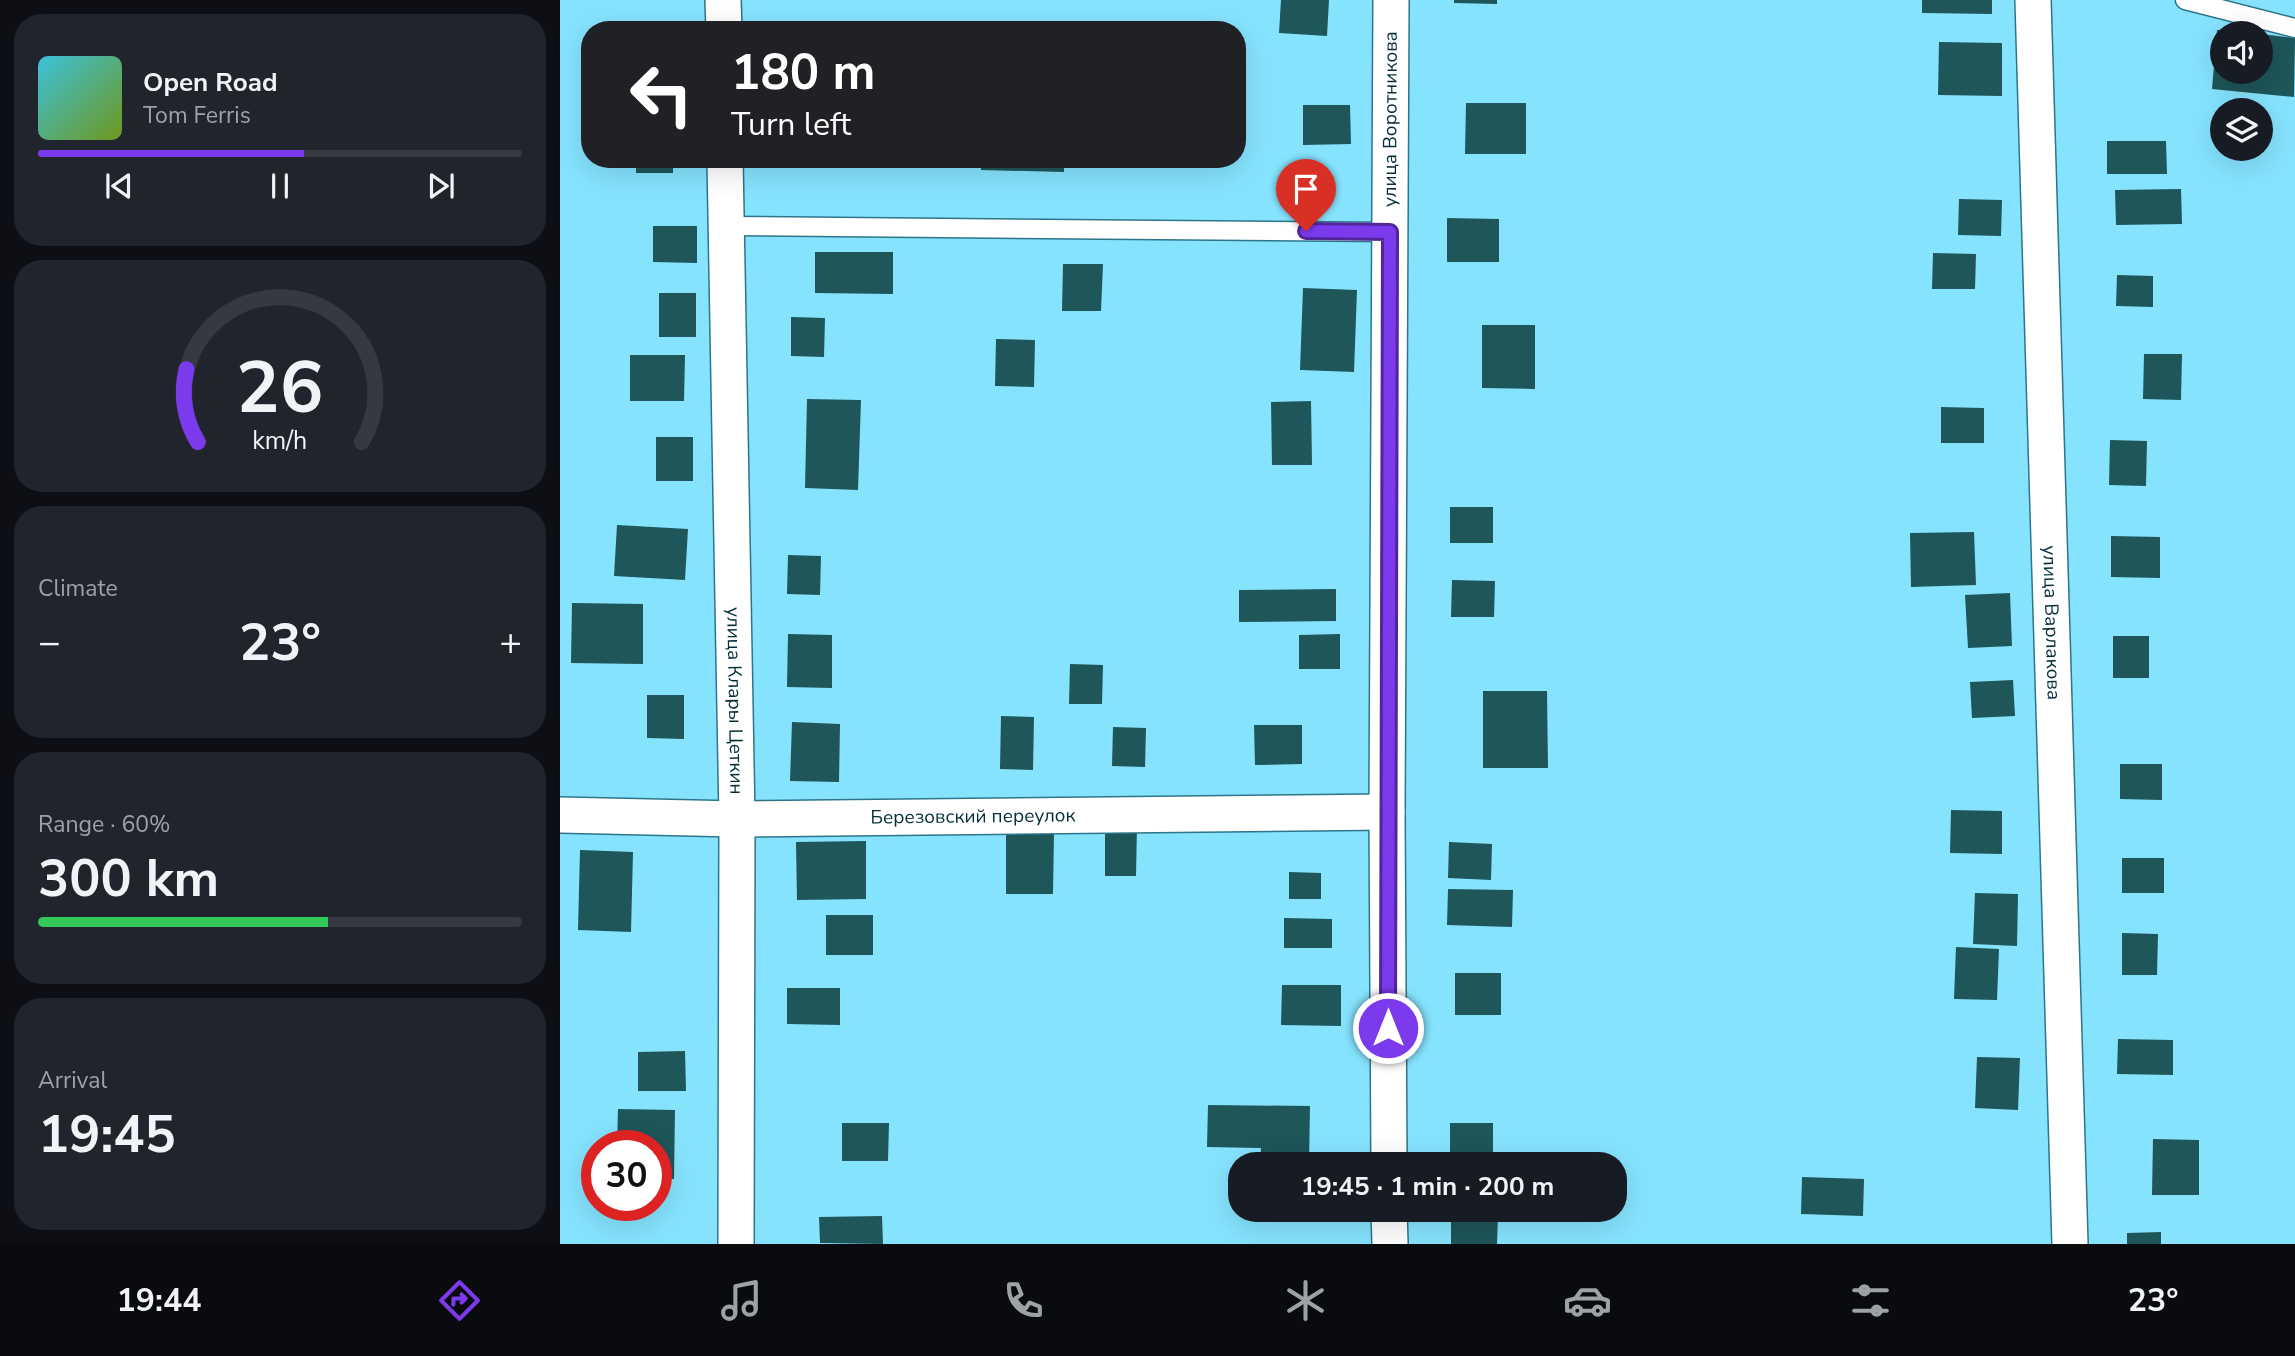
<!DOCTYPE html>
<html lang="en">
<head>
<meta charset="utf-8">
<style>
  body { margin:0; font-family:"Nunito Sans",sans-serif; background:#20242c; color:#f1f3f6; height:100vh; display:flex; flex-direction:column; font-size:26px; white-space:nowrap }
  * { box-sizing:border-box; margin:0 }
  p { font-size:23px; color:#9ea1a6 }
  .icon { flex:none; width:38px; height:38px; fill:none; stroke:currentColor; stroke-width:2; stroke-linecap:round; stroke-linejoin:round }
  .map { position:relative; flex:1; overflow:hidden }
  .details { display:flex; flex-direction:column; gap:14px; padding:14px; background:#0d0f14; width:560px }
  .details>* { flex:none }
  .hud { position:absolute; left:21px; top:21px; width:665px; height:147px; border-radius:28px; box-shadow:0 7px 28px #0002; background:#202124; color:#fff; overflow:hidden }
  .controls { position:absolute; left:1650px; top:21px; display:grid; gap:14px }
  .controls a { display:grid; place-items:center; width:63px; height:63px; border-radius:50%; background:#171b24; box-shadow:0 7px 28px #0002; font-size:35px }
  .speed { position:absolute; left:21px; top:1130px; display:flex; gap:14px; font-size:35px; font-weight:700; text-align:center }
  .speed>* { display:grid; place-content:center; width:91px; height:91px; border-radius:50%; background:#171b24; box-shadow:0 7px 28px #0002; line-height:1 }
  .speed .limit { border:10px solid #d22; background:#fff; color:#111 }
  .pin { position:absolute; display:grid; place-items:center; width:60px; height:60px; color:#fff; margin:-72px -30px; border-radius:50% 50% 50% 0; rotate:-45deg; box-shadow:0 0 7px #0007 }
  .pin .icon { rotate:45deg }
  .me { position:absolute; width:77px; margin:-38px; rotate:0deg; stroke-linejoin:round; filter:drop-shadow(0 0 5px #0008) }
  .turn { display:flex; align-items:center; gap:24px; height:147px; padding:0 35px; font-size:32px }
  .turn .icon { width:91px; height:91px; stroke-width:2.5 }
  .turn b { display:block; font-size:49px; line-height:60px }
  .big { font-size:52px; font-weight:700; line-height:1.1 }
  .details .card { flex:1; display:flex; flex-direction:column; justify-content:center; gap:10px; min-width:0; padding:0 24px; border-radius:28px; background:#20242c }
  .details .dial { align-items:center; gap:0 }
  .dial svg { height:182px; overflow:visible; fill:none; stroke:#363941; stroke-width:7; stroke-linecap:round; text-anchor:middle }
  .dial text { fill:#f1f3f6; stroke:none }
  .song { display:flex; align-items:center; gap:21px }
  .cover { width:84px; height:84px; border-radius:10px; background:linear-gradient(135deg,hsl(190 70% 55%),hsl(80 70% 35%)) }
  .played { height:7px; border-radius:4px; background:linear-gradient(90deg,#7c3aed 55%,#363941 55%) }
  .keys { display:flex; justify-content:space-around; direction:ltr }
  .heat { display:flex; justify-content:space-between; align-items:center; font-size:38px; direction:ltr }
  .charge { height:10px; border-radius:5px; background:linear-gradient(90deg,#34c759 60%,#363941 0) }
  .trip { position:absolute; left:668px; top:1152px; width:399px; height:70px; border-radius:28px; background:#171b24; box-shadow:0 7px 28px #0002; font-weight:700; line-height:70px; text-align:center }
  .tabs { display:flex; height:112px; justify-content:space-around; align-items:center; background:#090b0e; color:#9ea1a6 }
  .tabs .icon { width:49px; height:49px }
  .tabs .selected { color:#7c3aed }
  .tabs b { font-size:32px; color:#f1f3f6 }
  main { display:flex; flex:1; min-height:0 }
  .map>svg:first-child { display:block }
  .building { fill:#1e5659 }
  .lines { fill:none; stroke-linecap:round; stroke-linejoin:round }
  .lane-casing { stroke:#2d7589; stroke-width:21 }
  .street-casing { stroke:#2d7589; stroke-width:38 }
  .lane { stroke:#fff; stroke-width:18 }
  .street { stroke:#fff; stroke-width:35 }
  .route-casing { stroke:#51269a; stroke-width:18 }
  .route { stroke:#7c3aed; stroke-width:12 }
  .labels { text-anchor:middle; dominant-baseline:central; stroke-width:7; stroke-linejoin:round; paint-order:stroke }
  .street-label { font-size:19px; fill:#042f39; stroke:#e7f7fd }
</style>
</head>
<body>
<main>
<section class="details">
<div class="card">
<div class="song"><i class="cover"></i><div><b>Open Road</b><p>Tom Ferris</p></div></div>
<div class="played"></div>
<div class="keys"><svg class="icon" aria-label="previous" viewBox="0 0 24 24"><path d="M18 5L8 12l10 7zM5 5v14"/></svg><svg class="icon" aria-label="pause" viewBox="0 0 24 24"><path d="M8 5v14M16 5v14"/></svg><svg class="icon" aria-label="next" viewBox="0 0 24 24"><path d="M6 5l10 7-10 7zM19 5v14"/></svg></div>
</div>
<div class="card dial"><svg viewBox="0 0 100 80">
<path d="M14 69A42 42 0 1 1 86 69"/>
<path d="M14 69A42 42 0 0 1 9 37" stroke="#7c3aed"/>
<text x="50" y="56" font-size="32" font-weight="700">26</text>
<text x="50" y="72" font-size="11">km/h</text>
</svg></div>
<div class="card"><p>Climate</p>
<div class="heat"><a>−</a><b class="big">23°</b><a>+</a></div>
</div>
<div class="card"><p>Range · 60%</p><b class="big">300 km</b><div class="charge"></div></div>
<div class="card"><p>Arrival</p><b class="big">19:45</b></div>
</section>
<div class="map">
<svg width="1735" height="1244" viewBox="0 0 1735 1244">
  <rect width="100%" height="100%" fill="#86e3fe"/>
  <!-- building -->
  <g class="building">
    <polygon points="721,0 769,0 767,36 719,33"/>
    <polygon points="894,0 937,0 937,4 894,3"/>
    <polygon points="1362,0 1432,0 1432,14 1362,13"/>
    <polygon points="97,22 141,23 141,30 96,30"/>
    <polygon points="1657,30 1672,31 1672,33 1662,33 1662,72 1701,72 1701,34 1735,38 1734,97 1652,89"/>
    <polygon points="1379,42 1442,43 1442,96 1378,95"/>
    <polygon points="906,103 966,103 966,154 905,154"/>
    <polygon points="743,105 790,105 791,144 743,145"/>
    <polygon points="1547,141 1606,141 1607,174 1547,174"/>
    <rect x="76" y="159" width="37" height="14"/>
    <polygon points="421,159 504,159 504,172 421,170"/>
    <polygon points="1621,189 1622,224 1556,225 1555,190"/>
    <polygon points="1399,199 1442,200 1441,236 1398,235"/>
    <polygon points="887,218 939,219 939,262 887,262"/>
    <polygon points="93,226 137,226 137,263 93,262"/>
    <polygon points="255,252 333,252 333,294 255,293"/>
    <polygon points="1373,253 1416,254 1415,289 1372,289"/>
    <polygon points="503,264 543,264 541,311 502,311"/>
    <polygon points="1557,275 1593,276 1593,307 1556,306"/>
    <polygon points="743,288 797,290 794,372 740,370"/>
    <rect x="99" y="293" width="37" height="44"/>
    <polygon points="231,317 265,318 264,357 231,356"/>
    <polygon points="922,325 975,325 975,389 922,388"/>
    <polygon points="436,339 475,340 474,387 435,386"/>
    <polygon points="1584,354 1622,354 1621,400 1583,399"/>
    <polygon points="70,355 125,355 124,401 70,401"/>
    <polygon points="247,399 301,400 298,490 245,488"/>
    <polygon points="751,401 752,465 712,465 711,402"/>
    <polygon points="1381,407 1424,408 1424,443 1381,443"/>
    <rect x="96" y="437" width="37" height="44"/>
    <polygon points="1550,440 1587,441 1586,486 1549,485"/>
    <rect x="890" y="507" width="43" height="36"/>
    <polygon points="57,525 128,529 125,580 54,576"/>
    <polygon points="1414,532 1416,585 1351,587 1350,533"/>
    <polygon points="1551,536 1600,537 1600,578 1551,577"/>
    <polygon points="228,555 261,556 260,595 227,594"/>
    <polygon points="892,580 935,581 934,617 891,617"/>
    <polygon points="776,589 776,621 679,622 679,590"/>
    <polygon points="1450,593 1452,646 1408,648 1405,595"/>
    <polygon points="12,603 83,604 83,664 11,663"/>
    <polygon points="228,634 272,635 272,688 227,687"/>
    <polygon points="780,634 780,669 739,669 739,635"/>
    <rect x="1553" y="636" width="36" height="42"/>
    <polygon points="510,664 543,665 542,704 509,704"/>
    <polygon points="1453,680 1455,716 1412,718 1410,682"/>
    <polygon points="923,691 987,691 988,768 923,768"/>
    <polygon points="87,695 124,695 124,739 87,738"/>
    <polygon points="441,716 474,717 473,770 440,769"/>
    <polygon points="232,722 280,724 279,782 230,781"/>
    <polygon points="694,725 742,725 742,764 695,765"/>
    <polygon points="553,727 586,728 585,767 552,766"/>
    <polygon points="1560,764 1602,764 1602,800 1560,799"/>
    <polygon points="1391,810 1442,811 1442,854 1390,853"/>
    <polygon points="545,825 577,825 576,876 545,876"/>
    <polygon points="446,833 494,833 493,894 446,894"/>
    <polygon points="306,841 306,899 237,900 236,842"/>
    <polygon points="889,842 932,844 931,880 888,878"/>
    <polygon points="20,850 73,852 71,932 18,930"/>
    <rect x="1562" y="858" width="42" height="35"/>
    <polygon points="729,872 761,873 761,899 729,899"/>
    <polygon points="888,889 953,890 952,927 887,925"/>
    <polygon points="1415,893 1458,894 1457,946 1413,944"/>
    <rect x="266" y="915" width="47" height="40"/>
    <polygon points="724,918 772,919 772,948 724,948"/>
    <polygon points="1562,933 1598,934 1597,975 1562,975"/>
    <polygon points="1396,947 1439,949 1437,1000 1394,999"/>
    <rect x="895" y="973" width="46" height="42"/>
    <polygon points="722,985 781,985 781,1026 721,1025"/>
    <polygon points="227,988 280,988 280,1025 227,1024"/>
    <polygon points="1558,1039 1613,1040 1613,1075 1557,1074"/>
    <polygon points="125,1051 126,1091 78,1091 78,1052"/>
    <polygon points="1417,1057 1460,1058 1458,1110 1415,1108"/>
    <polygon points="648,1105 750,1106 749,1164 700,1164 701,1148 647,1147"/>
    <polygon points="58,1109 115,1110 114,1179 96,1178 96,1146 57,1146"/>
    <polygon points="282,1123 329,1123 328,1161 282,1161"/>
    <rect x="890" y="1123" width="43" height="36"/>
    <polygon points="1593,1139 1639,1140 1639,1195 1592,1195"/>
    <polygon points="1242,1177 1304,1179 1303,1216 1241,1214"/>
    <polygon points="891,1214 938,1215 937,1244 891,1244"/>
    <polygon points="322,1216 323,1244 260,1243 259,1217"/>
    <polygon points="1601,1232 1601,1244 1567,1244 1567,1233"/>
  </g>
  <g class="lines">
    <defs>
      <g id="lane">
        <polyline points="1625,0 1735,28"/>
        <polyline points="165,226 829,232"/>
      </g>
      <g id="street">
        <polyline points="163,0 164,30"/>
        <path id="s1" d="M1473,0L1510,1244"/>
        <path id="s2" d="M165,159L177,819L176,1244"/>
        <path id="s3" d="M0,815L177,819L827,812"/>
        <path id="s4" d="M829,1164L827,812L831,0"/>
        <polyline points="829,1209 830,1244"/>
      </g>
    </defs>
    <!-- lane casing -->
    <use href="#lane" class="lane-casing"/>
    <!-- street casing -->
    <use href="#street" class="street-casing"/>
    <!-- lane -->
    <use href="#lane" class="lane"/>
    <!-- street -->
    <use href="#street" class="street"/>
  </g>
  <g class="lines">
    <defs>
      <polyline id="route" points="746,231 830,232 828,1028"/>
    </defs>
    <!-- route casing -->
    <use href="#route" class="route-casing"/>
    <!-- route -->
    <use href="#route" class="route"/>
  </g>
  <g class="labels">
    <!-- street labels -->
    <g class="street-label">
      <text stroke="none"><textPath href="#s4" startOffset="1045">улица Воротникова</textPath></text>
      <text stroke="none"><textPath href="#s1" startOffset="623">улица Варлакова</textPath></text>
      <text stroke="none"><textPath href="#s2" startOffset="542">улица Клары Цеткин</textPath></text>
      <text stroke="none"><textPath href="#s3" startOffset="413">Березовский переулок</textPath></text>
    </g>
  </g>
</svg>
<div class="controls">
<a><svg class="icon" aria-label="sound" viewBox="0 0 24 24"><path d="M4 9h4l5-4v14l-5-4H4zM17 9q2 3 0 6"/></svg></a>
<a><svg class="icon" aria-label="layers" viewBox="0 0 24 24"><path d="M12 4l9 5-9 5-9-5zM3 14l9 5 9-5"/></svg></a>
</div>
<div class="speed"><div class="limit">30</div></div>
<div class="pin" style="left:746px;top:231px;background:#d93025"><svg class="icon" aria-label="arrive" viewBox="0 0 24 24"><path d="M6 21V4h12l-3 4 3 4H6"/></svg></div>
<svg class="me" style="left:828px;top:1028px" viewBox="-20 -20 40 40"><circle r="17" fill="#7c3aed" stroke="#fff" stroke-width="3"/><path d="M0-11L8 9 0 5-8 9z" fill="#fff"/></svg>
<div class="trip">19:45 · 1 min · 200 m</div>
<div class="hud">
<div class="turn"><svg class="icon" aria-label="left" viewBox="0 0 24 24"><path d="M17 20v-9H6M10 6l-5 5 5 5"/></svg><div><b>180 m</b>Turn left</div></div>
</div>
</div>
</main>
<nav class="tabs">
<b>19:44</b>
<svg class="icon selected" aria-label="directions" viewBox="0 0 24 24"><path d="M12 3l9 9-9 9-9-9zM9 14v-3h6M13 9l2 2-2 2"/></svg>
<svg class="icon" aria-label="music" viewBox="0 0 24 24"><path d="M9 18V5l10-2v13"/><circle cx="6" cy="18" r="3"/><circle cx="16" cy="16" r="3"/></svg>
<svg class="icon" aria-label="phone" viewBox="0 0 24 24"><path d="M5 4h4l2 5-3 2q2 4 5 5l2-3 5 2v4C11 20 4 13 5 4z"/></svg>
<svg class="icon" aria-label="climate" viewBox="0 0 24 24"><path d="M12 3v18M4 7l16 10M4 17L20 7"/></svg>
<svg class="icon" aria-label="car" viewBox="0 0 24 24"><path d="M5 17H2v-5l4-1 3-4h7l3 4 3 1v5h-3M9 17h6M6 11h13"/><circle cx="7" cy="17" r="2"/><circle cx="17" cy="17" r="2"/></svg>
<svg class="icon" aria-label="filters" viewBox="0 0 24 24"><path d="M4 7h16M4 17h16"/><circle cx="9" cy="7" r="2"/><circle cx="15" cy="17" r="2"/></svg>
<b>23°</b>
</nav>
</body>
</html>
